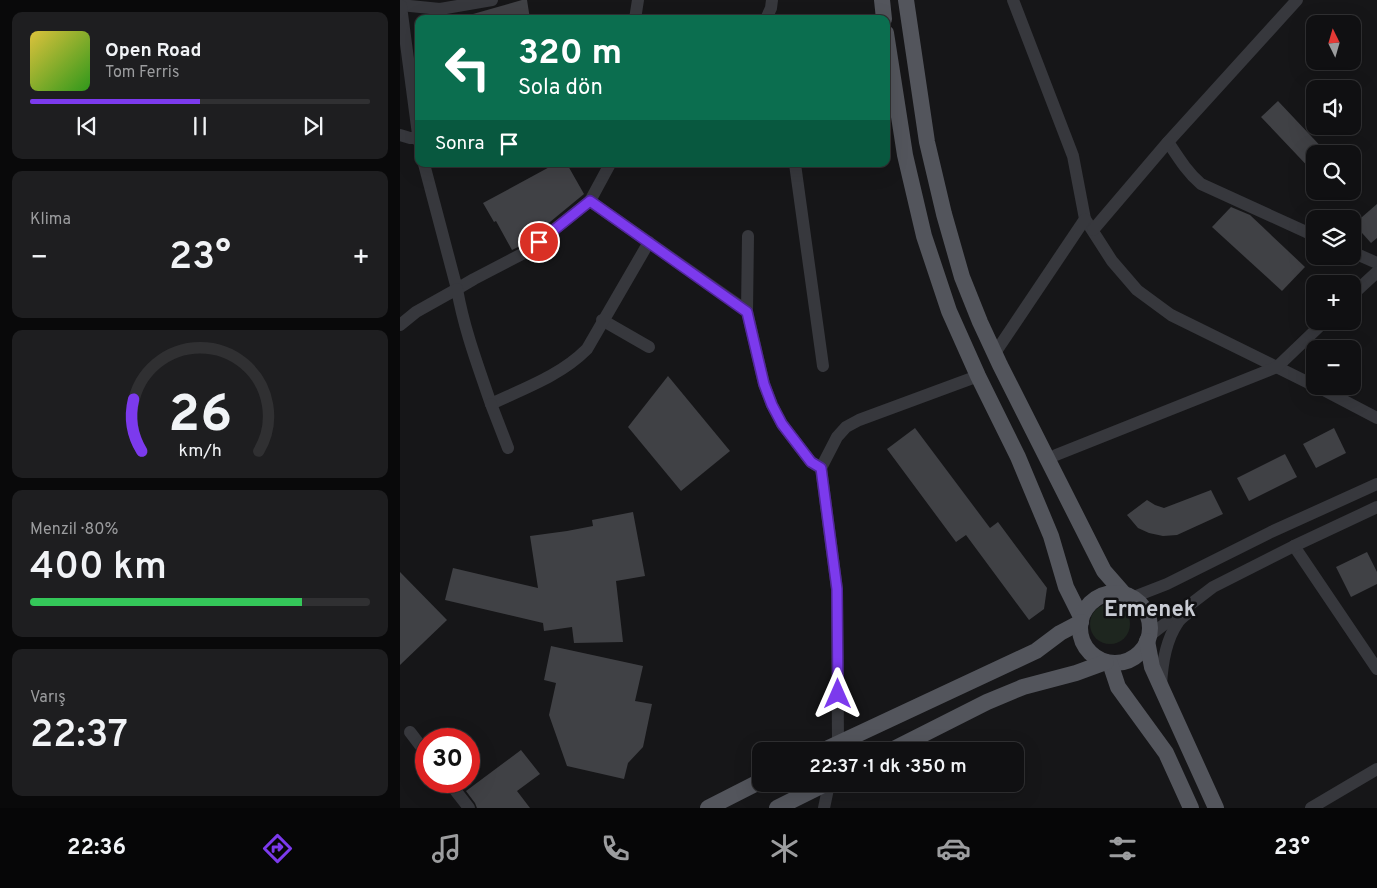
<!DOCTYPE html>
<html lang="tr">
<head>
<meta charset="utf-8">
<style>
  body { margin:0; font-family:Overpass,sans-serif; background:#1e1e20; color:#f1f3f6; height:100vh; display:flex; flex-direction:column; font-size:19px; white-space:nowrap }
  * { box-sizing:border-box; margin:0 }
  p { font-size:16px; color:#9c9d9f }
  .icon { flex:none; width:28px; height:28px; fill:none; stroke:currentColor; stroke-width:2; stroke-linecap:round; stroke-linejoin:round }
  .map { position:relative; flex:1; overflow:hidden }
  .drawer { display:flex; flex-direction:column; gap:12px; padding:12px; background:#09090a; width:400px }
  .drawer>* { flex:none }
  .guide { position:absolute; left:15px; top:15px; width:475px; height:152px; border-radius:10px; box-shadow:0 5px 20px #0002,0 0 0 1px #303032; background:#0b6e4f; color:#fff; overflow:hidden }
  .needle { width:32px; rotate:355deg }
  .controls { position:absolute; left:906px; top:15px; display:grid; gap:10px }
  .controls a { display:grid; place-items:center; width:55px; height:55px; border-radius:10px; background:#101012; box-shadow:0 5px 20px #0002,0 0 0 1px #303032; font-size:25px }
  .speed { position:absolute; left:15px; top:728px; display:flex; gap:10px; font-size:25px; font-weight:700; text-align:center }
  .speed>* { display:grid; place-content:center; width:65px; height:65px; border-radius:50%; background:#101012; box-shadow:0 5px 20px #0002,0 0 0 1px #303032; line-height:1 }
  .speed .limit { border:8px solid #d22; background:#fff; color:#111 }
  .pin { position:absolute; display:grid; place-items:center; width:42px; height:42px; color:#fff; margin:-21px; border:2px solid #fff; border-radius:50%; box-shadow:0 1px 5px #0007 }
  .me { position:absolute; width:55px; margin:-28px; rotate:0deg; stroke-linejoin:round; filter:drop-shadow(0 0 4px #0008) }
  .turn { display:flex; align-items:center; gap:18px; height:105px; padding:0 20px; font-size:22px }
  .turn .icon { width:65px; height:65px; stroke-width:2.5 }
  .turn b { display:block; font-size:35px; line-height:42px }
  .then { display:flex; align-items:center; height:48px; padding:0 20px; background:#0003; gap:10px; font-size:19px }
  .big { font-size:38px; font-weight:600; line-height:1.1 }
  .drawer .tile { flex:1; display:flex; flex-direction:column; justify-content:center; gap:8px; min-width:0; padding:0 18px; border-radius:10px; background:#1e1e20 }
  .drawer .dial { align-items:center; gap:0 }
  .dial svg { height:130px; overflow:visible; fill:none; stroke:#303032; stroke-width:7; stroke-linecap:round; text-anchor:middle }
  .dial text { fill:#f1f3f6; stroke:none }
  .song { display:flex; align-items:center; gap:15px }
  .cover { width:60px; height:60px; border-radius:8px; background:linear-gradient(135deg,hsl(50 70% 55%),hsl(110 70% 35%)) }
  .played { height:5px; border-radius:2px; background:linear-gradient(90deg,#7c3aed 50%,#303032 50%) }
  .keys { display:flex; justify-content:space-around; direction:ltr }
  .heat { display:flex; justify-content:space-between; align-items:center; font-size:28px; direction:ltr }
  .charge { height:8px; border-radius:4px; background:linear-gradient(90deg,#34c759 80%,#303032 0) }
  .trip { position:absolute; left:352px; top:742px; width:272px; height:50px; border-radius:10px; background:#101012; box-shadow:0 5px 20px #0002,0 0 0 1px #303032; font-weight:600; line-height:50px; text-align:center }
  .tabs { display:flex; height:80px; justify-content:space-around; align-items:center; background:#060607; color:#9c9d9f }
  .tabs .icon { width:35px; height:35px }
  .tabs .on { color:#7c3aed }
  .tabs b { font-size:22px; color:#f1f3f6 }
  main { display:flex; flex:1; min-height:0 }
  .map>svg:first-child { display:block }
  .green { fill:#1e261f }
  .building { fill:#404145 }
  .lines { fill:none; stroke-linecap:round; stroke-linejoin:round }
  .minor { stroke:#37383d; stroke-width:12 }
  .major { stroke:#53555c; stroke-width:16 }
  .route-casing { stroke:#51269a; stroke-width:12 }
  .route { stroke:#7c3aed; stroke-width:9 }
  .labels { text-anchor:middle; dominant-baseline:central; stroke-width:5; stroke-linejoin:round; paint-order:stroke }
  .district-label { font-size:22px; font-weight:bold; fill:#c9ccd4; stroke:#111113 }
</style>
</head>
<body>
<main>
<section class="drawer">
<div class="tile">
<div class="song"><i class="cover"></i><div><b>Open Road</b><p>Tom Ferris</p></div></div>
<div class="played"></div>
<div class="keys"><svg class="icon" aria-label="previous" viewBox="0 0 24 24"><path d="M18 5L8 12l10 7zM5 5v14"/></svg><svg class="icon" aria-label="pause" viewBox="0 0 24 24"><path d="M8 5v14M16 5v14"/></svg><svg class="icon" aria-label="next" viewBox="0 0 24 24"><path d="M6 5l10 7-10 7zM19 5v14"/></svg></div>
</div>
<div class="tile"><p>Klima</p>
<div class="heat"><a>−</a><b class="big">23°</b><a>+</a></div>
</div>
<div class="tile dial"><svg viewBox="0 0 100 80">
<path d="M14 69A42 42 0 1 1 86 69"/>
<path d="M14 69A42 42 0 0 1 9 37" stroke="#7c3aed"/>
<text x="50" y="56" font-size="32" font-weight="700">26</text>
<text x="50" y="72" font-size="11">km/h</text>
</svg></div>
<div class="tile"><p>Menzil · 80%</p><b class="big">400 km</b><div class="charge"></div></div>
<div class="tile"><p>Varış</p><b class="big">22:37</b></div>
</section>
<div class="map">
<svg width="977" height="808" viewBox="0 0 977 808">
  <rect width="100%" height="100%" fill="#161618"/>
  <!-- green -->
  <circle class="green" cx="710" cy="624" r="20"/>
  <!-- building -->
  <g class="building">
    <polygon points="122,0 127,0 130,19 66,19 66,16"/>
    <polygon points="878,101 928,154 915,154 915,174 861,117"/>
    <polygon points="155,164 167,164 184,194 122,245 112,250 96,221 94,222 83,203"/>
    <polygon points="977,204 977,238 971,243 954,224"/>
    <polygon points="831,207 850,215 905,267 882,291 812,227"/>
    <polygon points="268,376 330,451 281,491 228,427"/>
    <polygon points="515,428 590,528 598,522 647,588 644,609 629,620 566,535 556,542 487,449"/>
    <polygon points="934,428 946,453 916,468 903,444"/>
    <polygon points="885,454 897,477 849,501 837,478"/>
    <polygon points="811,490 823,514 777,535 763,536 749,533 738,528 727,515 747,500 755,505 764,508"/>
    <polygon points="233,512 245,576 216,581 223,642 174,643 172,627 144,631 143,623 45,600 53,568 138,588 130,536 167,531 193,526 192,520"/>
    <polygon points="967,552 977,572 977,584 951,597 936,567"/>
    <polygon points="0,572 47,620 0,665"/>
    <polygon points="151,646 243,666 235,701 252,704 243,747 228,763 224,779 167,766 149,715 156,683 144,680"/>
    <polygon points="121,750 140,774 117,791 130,808 77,808 75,803 66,791"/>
  </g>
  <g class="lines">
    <!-- minor -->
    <g class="minor">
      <polyline points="613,0 673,156 685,219 712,261 737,290 771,315 915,386"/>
      <polyline points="0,5 40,9 92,0"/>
      <polyline points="1,6 19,142"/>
      <polyline points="235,19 238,0"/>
      <polyline points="366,19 371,8 372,0"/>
      <polyline points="0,135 10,138 18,138"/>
      <path d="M768,142C778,157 787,172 801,184L915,236"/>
      <polyline points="24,164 57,289 74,279 126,252 190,201 347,311 364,384 372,405 382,424 411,462 421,468"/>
      <polyline points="395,164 423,366"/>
      <polyline points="190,201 210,164"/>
      <polyline points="693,230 768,142 897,0"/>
      <polyline points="952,252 977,263"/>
      <polyline points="952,295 977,272"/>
      <polyline points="347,311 348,236"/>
      <polyline points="202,320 249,347"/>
      <path d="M0,325L16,312L57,289C64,329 78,366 91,404C125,388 160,376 187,349L249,242"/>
      <polyline points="595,353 685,219"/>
      <polyline points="916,386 977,418"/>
      <polyline points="91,404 108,448"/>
      <polyline points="656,455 877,367 925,321"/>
      <polyline points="894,546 977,669"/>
      <polyline points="731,598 767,584 871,532 977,484"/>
      <polyline points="749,636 813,587 894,546 977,507"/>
      <path d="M761,686C762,665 765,642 777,624C779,620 784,616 788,613"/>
      <polyline points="10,732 26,753"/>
      <polyline points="438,743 437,589 421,468 437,437 446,427 459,420 578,376"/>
      <polyline points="48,781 69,808"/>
      <polyline points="424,808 429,784"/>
      <polyline points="911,808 977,769"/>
    </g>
    <!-- major -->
    <g class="major">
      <polyline points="482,0 484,19"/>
      <polyline points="506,0 527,142 544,214 562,277 580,322 600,365 704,571 725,595"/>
      <polyline points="486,33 505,155 524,236 549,311 578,376 618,457 651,536 666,587 681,617"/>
      <circle cx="715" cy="628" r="35"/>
      <polyline points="747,641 752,667 816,808"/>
      <polyline points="710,663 718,687 766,753 791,808"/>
      <polyline points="422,751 636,651 660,633 681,622"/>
      <polyline points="490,751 587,702 623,687 676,673 706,662"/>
      <polyline points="308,808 361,781"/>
      <polyline points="377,808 425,784"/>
    </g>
  </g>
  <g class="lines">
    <defs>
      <polyline id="route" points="139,242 190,201 347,312 364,384 372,405 382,424 411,462 421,468 437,589 438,694"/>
    </defs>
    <!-- route casing -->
    <use href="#route" class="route-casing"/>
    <!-- route -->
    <use href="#route" class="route"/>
  </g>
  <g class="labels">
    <!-- district labels -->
    <g class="district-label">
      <text x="750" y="610">Ermenek</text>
    </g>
  </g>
</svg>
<div class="controls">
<a><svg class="needle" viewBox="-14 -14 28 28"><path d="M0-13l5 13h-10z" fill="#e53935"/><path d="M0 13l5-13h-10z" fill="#9c9d9f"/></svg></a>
<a><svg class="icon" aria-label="sound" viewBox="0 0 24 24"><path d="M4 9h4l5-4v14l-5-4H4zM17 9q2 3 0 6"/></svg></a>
<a><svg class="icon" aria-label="search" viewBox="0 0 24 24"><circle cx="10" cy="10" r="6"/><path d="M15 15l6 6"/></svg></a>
<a><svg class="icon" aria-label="layers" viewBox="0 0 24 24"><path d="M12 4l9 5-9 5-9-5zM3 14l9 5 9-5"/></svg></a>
<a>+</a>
<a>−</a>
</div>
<div class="speed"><div class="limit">30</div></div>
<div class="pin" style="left:139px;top:242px;background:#d93025"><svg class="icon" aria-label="arrive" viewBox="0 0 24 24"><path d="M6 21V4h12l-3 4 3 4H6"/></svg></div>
<svg class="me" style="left:438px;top:694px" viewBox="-20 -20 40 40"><path d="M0-17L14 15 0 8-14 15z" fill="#7c3aed" stroke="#fff" stroke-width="4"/></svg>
<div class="trip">22:37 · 1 dk · 350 m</div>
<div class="guide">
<div class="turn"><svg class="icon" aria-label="left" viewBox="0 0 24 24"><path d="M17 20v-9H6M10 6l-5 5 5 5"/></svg><div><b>320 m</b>Sola dön</div></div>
<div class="then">Sonra<svg class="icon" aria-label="arrive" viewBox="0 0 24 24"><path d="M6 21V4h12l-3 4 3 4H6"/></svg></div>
</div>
</div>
</main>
<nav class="tabs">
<b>22:36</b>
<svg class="icon on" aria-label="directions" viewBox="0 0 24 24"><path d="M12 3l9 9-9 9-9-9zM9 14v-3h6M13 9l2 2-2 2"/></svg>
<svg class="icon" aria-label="music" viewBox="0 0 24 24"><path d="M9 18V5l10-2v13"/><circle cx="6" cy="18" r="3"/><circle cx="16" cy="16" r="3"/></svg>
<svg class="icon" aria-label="phone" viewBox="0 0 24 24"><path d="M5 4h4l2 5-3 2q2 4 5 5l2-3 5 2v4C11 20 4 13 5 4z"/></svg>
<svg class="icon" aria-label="climate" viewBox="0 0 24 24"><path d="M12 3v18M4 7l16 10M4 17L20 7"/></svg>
<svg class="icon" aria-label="car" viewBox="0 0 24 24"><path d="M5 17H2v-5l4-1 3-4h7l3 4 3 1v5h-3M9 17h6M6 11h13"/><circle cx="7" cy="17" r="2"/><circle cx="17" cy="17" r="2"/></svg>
<svg class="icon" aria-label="filters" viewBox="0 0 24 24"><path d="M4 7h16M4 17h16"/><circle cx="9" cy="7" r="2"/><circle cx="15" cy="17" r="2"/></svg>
<b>23°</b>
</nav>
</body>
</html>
